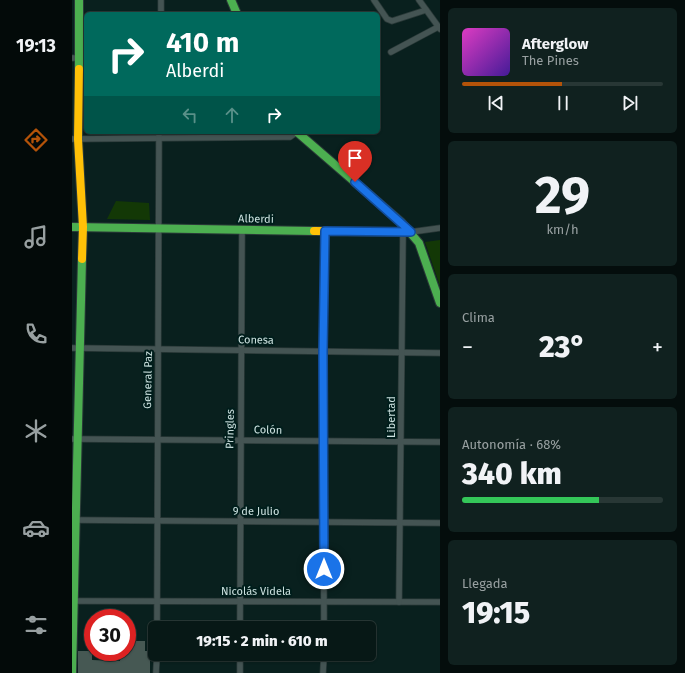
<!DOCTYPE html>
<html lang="es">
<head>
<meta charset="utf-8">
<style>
  body { margin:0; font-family:"Fira Sans",sans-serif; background:#10211f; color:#f1f3f6; height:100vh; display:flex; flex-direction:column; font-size:15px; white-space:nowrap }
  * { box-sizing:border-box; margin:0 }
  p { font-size:13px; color:#98a0a1 }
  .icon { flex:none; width:22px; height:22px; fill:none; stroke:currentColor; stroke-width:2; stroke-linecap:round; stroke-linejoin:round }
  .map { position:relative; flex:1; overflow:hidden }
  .side { display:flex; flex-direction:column; gap:8px; padding:8px; background:#040d0c; width:245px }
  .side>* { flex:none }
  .hud { position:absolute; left:12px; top:12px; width:296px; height:122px; border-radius:6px; box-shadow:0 1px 3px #0004,0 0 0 1px #283735; background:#00695c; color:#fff; overflow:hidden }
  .speed { position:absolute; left:12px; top:609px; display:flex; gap:8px; font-size:20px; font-weight:700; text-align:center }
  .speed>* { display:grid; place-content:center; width:52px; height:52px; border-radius:50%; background:#071816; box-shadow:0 1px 3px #0004,0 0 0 1px #283735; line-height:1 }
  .speed .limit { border:6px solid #d22; background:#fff; color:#111 }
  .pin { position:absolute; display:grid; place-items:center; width:34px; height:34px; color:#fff; margin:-41px -17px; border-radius:50% 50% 50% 0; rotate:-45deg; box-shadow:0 0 4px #0007 }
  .pin .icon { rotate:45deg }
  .me { position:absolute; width:44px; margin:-22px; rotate:0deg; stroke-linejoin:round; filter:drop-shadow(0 0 3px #0008) }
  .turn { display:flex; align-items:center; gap:14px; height:84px; padding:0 16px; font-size:18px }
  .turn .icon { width:52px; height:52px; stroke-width:2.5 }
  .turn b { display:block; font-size:28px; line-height:34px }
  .lanes { display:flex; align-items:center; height:38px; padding:0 16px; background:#0003; justify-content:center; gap:20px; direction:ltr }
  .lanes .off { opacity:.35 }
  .big { font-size:30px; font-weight:800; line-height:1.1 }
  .side .widget { flex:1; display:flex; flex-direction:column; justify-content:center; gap:6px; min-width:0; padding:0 14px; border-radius:6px; background:#10211f }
  .side .dial { align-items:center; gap:0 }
  .dial b { font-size:52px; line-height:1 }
  .song { display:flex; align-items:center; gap:12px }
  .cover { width:48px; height:48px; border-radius:6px; background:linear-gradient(135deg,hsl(310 70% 55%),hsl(260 70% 35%)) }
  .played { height:4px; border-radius:2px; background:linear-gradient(90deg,#b45309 50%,#283735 50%) }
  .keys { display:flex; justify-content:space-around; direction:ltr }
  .heat { display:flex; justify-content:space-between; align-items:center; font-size:22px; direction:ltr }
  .charge { height:6px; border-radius:3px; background:linear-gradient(90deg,#34c759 68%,#283735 0) }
  .trip { position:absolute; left:76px; top:621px; width:228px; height:40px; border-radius:6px; background:#071816; box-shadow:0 1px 3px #0004,0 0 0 1px #283735; font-weight:800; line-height:40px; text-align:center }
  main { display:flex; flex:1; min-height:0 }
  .dock { display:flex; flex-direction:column; width:72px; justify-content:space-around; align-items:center; background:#030a09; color:#98a0a1 }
  .dock .icon { width:28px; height:28px }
  .dock .active { color:#b45309 }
  .dock b { font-size:18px; color:#f1f3f6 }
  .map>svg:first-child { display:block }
  .green { fill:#133806 }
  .building { fill:#465853 }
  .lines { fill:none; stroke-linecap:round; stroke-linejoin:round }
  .street-casing { stroke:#2a3938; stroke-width:7 }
  .fast-casing { stroke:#2a3938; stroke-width:10 }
  .slow-casing { stroke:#2a3938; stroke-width:10 }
  .street { stroke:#445453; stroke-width:5.5 }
  .fast { stroke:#4caf50; stroke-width:8 }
  .slow { stroke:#ffc107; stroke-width:8 }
  .route-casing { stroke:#114b97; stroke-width:10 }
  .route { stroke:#1a73e8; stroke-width:7 }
  .labels { text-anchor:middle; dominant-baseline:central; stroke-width:4; stroke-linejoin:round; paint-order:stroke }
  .street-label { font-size:11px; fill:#cce1df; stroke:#001e1c }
</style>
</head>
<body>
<main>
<nav class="dock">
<b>19:13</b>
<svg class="icon active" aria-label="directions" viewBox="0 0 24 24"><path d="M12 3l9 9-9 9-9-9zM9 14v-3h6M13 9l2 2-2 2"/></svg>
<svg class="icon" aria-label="music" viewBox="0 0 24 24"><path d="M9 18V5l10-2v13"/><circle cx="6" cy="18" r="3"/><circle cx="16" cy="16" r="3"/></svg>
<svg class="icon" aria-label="phone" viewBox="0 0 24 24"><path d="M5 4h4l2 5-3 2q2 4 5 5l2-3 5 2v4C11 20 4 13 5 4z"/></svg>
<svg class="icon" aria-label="climate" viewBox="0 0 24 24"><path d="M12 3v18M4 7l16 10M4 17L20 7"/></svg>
<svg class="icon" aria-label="car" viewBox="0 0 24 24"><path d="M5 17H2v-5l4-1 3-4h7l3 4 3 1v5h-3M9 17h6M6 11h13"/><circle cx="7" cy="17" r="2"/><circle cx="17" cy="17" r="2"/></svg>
<svg class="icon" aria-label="filters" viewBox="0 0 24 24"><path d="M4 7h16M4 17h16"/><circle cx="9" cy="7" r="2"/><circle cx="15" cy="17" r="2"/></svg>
</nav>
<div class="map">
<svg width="368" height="673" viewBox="0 0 368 673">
  <rect width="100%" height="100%" fill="#09201e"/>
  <!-- green -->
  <g class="green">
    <polygon points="44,201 77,203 78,220 35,219"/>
    <polygon points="368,240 368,286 353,242"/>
  </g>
  <!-- building -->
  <polygon class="building" points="58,641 73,641 73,651 78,651 78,673 6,673 6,651 20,651 20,660 48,661 48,652 55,652 55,647 58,647"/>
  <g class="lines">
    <defs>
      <g id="street">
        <polyline points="302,0 315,19 320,21 354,10"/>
        <polyline points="347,0 368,29"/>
        <polyline points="89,14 89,0"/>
        <polyline points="319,52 366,27"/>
        <polyline points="0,58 14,58"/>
        <polyline points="0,139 212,137 218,137 225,132"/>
        <polyline points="339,232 368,228"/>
        <polyline points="0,348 368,353"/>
        <polyline points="0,439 368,442"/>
        <polyline points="0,520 368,523"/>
        <polyline points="0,601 368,602"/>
        <polyline points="327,602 331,232"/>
        <polyline points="85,628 87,132"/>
        <polyline points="168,628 170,229"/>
        <polyline points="252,628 251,352 253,231"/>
        <polyline points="168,654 168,673"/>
        <polyline points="84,673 85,654"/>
        <polyline points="251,673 252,654"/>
      </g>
      <g id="fast">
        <polyline points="159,0 165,14"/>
        <polyline points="7,69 7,0"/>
        <polyline points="225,132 329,222 347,243 368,303"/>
        <polyline points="0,227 242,231"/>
        <polyline points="0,673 10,259"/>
      </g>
      <g id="slow">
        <polyline points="7,69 6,139 11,227 10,259"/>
        <polyline points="242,231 339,232"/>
      </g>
    </defs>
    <!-- street casing -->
    <use href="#street" class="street-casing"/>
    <!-- fast casing -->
    <use href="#fast" class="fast-casing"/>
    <!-- slow casing -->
    <use href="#slow" class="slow-casing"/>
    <!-- street -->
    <use href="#street" class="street"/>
    <!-- fast -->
    <use href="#fast" class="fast"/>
    <!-- slow -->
    <use href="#slow" class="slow"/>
  </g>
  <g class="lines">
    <defs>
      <polyline id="route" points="252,569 251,352 253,231 339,232 283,182"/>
    </defs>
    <!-- route casing -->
    <use href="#route" class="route-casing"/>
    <!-- route -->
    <use href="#route" class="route"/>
  </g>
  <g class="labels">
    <!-- street labels -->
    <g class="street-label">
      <text transform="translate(184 219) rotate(1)">Alberdi</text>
      <text transform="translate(184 340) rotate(1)">Conesa</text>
      <text transform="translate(76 380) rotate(-89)">General Paz</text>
      <text transform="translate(319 417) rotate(-90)">Libertad</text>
      <text transform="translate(158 429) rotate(-89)">Pringles</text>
      <text transform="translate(196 430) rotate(1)">Colón</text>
      <text x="184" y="511">9 de Julio</text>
      <text x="184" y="591">Nicolás Videla</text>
    </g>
  </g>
</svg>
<div class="speed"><div class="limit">30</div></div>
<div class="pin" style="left:283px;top:182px;background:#d93025"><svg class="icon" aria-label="arrive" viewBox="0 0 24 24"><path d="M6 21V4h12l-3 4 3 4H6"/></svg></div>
<svg class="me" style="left:252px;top:569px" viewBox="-20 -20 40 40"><circle r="17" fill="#1a73e8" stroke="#fff" stroke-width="3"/><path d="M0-11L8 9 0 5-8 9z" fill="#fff"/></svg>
<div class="trip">19:15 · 2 min · 610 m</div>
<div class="hud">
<div class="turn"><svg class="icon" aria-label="right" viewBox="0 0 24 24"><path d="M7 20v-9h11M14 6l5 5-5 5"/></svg><div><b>410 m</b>Alberdi</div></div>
<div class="lanes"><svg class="icon off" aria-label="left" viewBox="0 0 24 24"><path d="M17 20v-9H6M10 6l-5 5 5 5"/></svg><svg class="icon off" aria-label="ahead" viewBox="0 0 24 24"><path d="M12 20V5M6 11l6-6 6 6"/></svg><svg class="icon" aria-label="right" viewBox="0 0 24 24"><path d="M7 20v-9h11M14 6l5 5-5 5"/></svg></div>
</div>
</div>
<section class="side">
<div class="widget">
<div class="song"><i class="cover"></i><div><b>Afterglow</b><p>The Pines</p></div></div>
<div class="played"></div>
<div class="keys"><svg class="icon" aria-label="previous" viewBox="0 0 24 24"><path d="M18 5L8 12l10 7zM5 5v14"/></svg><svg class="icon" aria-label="pause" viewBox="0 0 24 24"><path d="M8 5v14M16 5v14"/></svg><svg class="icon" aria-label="next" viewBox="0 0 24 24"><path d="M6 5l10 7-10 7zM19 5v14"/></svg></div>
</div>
<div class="widget dial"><b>29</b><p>km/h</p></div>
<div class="widget"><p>Clima</p>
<div class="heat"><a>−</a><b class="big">23°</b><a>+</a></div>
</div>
<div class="widget"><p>Autonomía · 68%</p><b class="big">340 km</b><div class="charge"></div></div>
<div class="widget"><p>Llegada</p><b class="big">19:15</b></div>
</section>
</main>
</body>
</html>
